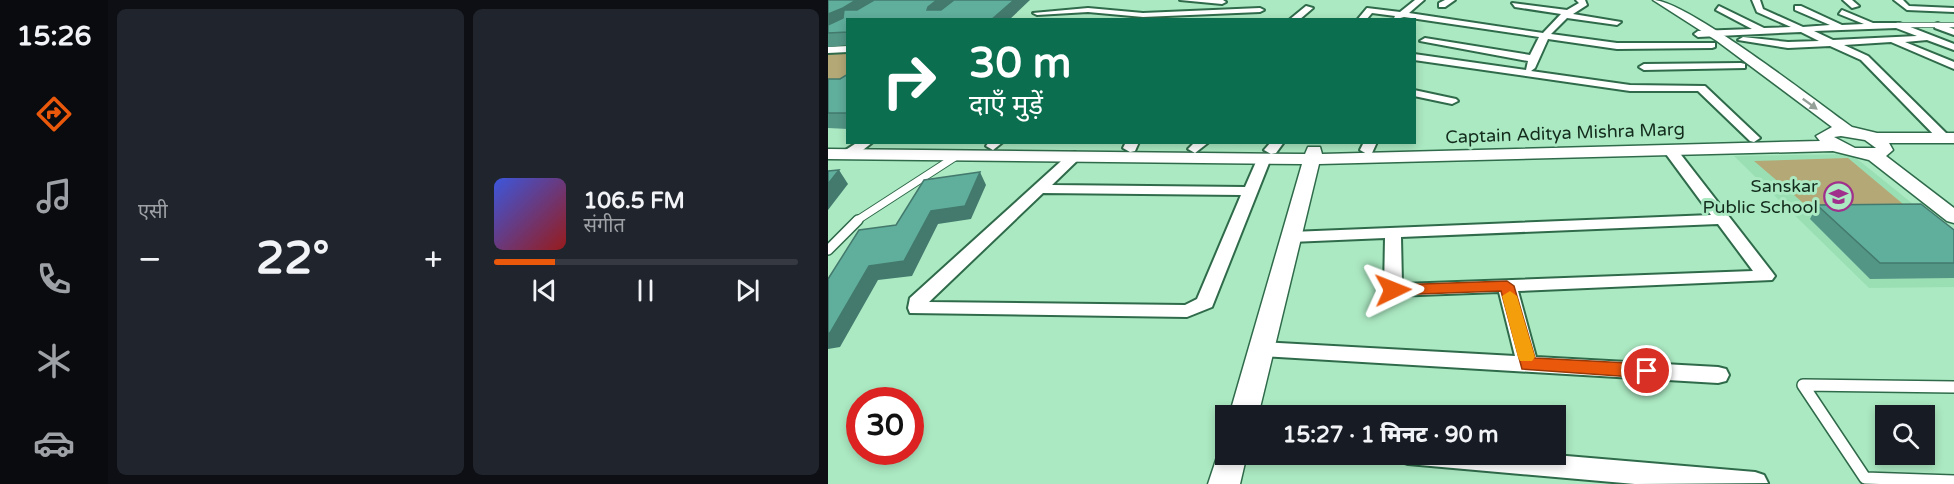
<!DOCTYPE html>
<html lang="hi">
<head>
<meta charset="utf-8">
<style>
  body { margin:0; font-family:"Varela Round","Noto Sans Devanagari",sans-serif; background:#20242c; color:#f1f3f6; height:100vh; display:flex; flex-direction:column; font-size:22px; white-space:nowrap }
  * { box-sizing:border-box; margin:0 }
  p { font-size:20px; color:#9ea1a6 }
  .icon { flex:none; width:33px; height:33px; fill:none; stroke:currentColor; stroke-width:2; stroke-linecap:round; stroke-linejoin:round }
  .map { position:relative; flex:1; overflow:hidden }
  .drawer { display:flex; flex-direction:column; gap:9px; padding:9px; background:#0d0f14; width:720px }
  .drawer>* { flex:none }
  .hud { position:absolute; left:18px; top:18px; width:570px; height:126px; border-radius:0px; box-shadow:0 3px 9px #0003; background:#0b6e4f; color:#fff; overflow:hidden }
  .controls { position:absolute; left:1047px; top:405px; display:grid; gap:12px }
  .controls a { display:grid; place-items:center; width:60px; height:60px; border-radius:0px; background:#171b24; box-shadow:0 3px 9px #0003; font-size:30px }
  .speed { position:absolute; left:18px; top:387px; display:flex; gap:12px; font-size:30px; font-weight:700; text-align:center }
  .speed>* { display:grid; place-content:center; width:78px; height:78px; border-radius:50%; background:#171b24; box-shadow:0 3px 9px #0003; line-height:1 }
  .speed .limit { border:9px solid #d22; background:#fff; color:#111 }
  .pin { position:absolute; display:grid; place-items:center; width:51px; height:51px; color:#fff; margin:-26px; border:3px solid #fff; border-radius:50%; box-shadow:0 2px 6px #0007 }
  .me { position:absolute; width:66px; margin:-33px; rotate:88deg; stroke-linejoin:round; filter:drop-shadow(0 0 4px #0008) }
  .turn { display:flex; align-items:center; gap:21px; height:126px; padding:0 24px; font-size:27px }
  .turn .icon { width:78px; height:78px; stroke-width:2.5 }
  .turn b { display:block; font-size:42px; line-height:51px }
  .big { font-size:45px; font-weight:800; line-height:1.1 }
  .drawer .widget { flex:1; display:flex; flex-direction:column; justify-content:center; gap:9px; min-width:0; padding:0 21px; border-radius:9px; background:#20242c }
  .song { display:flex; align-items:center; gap:18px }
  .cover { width:72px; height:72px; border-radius:9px; background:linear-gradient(135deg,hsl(230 70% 55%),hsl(0 70% 35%)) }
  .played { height:6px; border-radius:3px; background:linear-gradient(90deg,#ea580c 20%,#363941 20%) }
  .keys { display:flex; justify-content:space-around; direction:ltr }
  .heat { display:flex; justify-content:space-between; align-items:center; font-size:33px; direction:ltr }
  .drawer .tiles { flex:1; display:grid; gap:9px; grid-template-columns:repeat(2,1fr) }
  .trip { position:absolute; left:387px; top:405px; width:351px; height:60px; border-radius:0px; background:#171b24; box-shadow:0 3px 9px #0003; font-weight:800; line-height:60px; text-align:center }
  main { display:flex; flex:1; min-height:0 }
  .tab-bar { display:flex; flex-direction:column; width:108px; justify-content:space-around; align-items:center; background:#090b0e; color:#9ea1a6 }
  .tab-bar .icon { width:42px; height:42px }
  .tab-bar .selected { color:#ea580c }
  .tab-bar b { font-size:27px; color:#f1f3f6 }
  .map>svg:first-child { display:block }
  .built { fill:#9adfb4 }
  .green { fill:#b4a876 }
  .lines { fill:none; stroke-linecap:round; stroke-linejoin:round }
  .service-far3-casing { stroke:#2f6b4a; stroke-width:6 }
  .service-far2-casing { stroke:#2f6b4a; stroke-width:9 }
  .service-far1-casing { stroke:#2f6b4a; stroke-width:12 }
  .service-casing { stroke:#2f6b4a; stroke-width:14 }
  .minor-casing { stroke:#2f6b4a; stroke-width:4 }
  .tertiary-casing { stroke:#2f6b4a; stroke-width:3 }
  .service-far3 { stroke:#fff; stroke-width:4.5 }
  .service-far2 { stroke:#fff; stroke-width:7 }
  .service-far1 { stroke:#fff; stroke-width:9 }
  .service { stroke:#fff; stroke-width:11 }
  .minor { fill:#fff; fill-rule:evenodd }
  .tertiary { fill:#fff; fill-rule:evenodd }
  .wall { fill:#539686 }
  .shaded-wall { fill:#437a6d }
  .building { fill:#60ae9c; stroke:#437a6d; stroke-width:1.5 }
  .oneway { fill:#95a099 }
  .route { fill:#ea580c; stroke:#983908; stroke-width:1.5 }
  .slow { fill:#f59e0b }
  .labels { text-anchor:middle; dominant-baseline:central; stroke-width:6; stroke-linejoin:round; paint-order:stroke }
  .street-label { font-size:18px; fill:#132c1d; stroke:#abe9c2 }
  .poi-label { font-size:18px; fill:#132c1d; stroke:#abe9c2; text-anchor:end }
</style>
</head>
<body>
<main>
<nav class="tab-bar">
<b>15:26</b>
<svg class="icon selected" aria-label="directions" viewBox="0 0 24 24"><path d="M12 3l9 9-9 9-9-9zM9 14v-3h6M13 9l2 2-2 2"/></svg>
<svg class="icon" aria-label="music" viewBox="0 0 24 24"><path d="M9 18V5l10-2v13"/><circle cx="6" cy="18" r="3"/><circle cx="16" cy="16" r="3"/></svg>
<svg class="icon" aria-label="phone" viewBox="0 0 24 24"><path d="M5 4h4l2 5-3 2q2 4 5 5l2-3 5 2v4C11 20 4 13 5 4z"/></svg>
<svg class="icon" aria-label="climate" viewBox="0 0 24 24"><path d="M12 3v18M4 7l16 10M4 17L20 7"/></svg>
<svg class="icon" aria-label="car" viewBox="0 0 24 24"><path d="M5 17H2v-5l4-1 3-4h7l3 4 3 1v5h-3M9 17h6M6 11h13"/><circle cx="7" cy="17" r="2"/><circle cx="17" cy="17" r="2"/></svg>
</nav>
<section class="drawer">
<div class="tiles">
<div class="widget"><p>एसी</p>
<div class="heat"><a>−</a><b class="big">22°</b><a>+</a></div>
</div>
<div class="widget">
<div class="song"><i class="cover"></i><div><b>106.5 FM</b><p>संगीत</p></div></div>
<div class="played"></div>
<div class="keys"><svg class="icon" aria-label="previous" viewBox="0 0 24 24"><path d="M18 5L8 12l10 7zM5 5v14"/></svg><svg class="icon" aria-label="pause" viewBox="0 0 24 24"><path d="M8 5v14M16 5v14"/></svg><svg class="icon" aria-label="next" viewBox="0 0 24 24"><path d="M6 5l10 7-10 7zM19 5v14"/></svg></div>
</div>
</div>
</section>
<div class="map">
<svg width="1126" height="484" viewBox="0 0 1126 484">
  <rect width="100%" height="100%" fill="#abe9c2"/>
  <!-- built -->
  <polygon class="built" points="1023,154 1126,237 1126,287 1041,288 906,156"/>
  <!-- green -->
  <g class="green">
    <polygon points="19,51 19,76 0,84 0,52"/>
    <polygon points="1020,158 1087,214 987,213 926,161"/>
  </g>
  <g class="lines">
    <defs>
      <polyline id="service-far3" points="1069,25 1126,25"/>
      <polyline id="service-far2" points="28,221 130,155"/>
      <polyline id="service-far1" points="0,250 30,220"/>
      <polyline id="service" points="1126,387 975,385 1037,478 1126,481"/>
      <g id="minor">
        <polygon points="352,0 395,0 398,2 394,4"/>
        <polygon points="587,0 596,0 581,13 715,33 733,14 687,7 684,3 739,10 751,3 748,0 757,0 759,5 745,14 793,22 789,25 739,18 723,34 789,43 887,43 887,47 884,48 789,49 720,39 707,68 703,71 802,85 877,86 932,138 926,142 922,141 870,91 802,91 586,60 586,54 698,70 700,61 592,41 597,38 702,55 711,37 576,17 565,20 567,16 544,13 538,20 529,20 539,8 572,12"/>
        <polygon points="617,0 627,0 617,7 611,7 611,3"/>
        <path d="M924,0H932L935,9L975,27L1002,25L967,10V6H973L1014,25L1036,24L1011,14L1014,10L1045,23H1072L1126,44V50L1099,40L1077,42L1126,62V69L1063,42L1016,45L1040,56L1120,135V141H1112L1033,60L1002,46L960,48L910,40L915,37L960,42L991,41L973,32L870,37L866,34L870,31L924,29L888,10L891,6L936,28L963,27L929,12ZM1068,28L1089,36L1005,40L986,31Z"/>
        <polygon points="1015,0 1024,0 1031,6 1024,8"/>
        <polygon points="1066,0 1075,0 1081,6 1126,8 1126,12 1079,10"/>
        <polygon points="478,6 485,8 471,20 461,20"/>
        <polygon points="260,8 315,13 432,8 436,10 432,12 315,17 260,12 209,15 205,13"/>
        <polygon points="1110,23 1126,29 1126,35 1107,28 1107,24"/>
        <polygon points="20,46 20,52 0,53 0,47"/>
        <polygon points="913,63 917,64 917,68 816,70 811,67 816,64"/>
        <polygon points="586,90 628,99 630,101 624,104 586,96"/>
        <polygon points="30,142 45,142 26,157 16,157 16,151"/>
        <polygon points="161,142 175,142 165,150 158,146"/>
        <polygon points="298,142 311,142 307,151 302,152 295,148"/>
        <polygon points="367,142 381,142 367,153 360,149"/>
        <polygon points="443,142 456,142 448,153 443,154 436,150"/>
        <polygon points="536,142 549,142 544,153 539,154 532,150"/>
        <path d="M842,146L847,147L944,272L947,276L944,280L690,291L708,357L890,367L898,369L901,375L898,381L890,383L433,356L426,354L423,349L426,344L433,342L687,356L671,292L565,296L556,290L557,238L463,242L455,237L463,232L883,215L835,150ZM890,224L925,271L574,284L573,237Z"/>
        <path d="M247,152L254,156L224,185L417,187L431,155H441L443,158L384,307L359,317L82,313L80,308L82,298L242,153ZM215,193L413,195L369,299L357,305L101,302Z"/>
        <polygon points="568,454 715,454 927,472 936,475 940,483 807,484 580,464 571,461"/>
      </g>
      <g id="tertiary">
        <path d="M825,0C858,0 989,102 1024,127L1049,133H1126V143H1061L1065,150L1058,156L1126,208V223L1119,221L1041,160L1005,151L491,164L430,416H401L474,164L0,159V149L477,154L480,147H492L494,154L992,141L988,136L1004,127L889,41ZM1013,136L1037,140L1048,148H1027L1006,137Z"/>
        <polygon points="398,443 398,454 419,454 412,484 380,484 393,445"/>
      </g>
    </defs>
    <!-- service-far3 casing -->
    <use href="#service-far3" class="service-far3-casing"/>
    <!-- service-far2 casing -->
    <use href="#service-far2" class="service-far2-casing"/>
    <!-- service-far1 casing -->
    <use href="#service-far1" class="service-far1-casing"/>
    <!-- service casing -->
    <use href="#service" class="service-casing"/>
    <!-- minor casing -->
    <use href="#minor" class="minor-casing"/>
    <!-- tertiary casing -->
    <use href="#tertiary" class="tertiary-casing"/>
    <!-- service-far3 -->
    <use href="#service-far3" class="service-far3"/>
    <!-- service-far2 -->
    <use href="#service-far2" class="service-far2"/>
    <!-- service-far1 -->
    <use href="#service-far1" class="service-far1"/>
    <!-- service -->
    <use href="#service" class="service"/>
    <!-- minor -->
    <use href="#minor" class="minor"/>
    <!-- tertiary -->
    <use href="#tertiary" class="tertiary"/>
  </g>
  <!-- wall -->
  <g class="wall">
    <polygon points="0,0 20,20 20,45 0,47"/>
    <polygon points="20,74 20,129 0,128 0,79 12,79"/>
    <polygon points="989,205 1126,230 1126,278 1042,279 982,219"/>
  </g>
  <!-- shaded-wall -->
  <g class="shaded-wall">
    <polygon points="28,0 51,0 0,29 0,14"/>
    <polygon points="109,0 128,0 105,18 99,10 100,7"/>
    <polygon points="186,0 202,0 181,20 163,20"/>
    <polygon points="11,170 20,184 0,210 0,184"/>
    <polygon points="152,172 158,185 143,219 110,224 84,276 50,280 12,347 0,349 0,333 41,266 103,211"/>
  </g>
  <!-- building -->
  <g class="building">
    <polygon points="0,0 28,0 15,8 0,14"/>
    <polygon points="46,0 109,0 100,7 99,10 113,10 126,0 186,0 163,20 20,20 20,32 0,33 0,25 15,18 16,10 29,10"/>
    <polygon points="20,74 20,113 0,113 0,79 12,79"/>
    <polygon points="11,170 0,184 0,171"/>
    <polygon points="152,172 137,206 103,211 76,261 41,266 2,333 0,333 0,279 31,230 68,225 96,180"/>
    <polygon points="1093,204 1126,230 1126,263 1052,263 989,205"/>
  </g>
  <!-- one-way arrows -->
  <defs><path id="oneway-solid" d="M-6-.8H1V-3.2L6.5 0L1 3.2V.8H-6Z" transform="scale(1.5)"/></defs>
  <use class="oneway" href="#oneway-solid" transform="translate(982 104) rotate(36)"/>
  <!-- route -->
  <polygon class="route" points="679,281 686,286 707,358 819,364 825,366 828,371 825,376 819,378 694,369 673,291 565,295 558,290 565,285"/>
  <!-- slow -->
  <polygon class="slow" points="682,291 689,296 707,357 704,361 692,361 690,357 674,296"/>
  <!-- icons -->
  <defs>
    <symbol id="school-ring" viewBox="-11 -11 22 22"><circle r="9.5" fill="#abe9c2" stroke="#a1308c" stroke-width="1.5"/><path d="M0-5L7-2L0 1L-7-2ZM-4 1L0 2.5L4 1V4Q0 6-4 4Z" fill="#a1308c"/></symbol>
  </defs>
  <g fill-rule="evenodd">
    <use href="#school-ring" x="994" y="180" width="33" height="33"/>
  </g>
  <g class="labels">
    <!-- street labels -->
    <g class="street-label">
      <text transform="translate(737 133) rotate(-2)">Captain Aditya Mishra Marg</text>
    </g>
    <!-- poi labels -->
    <g class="poi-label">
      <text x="990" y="186">Sanskar<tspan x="990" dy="21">Public School</tspan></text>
    </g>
  </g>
</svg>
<div class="controls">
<a><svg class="icon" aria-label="search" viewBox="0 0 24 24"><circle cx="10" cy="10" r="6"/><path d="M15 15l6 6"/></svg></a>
</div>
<div class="speed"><div class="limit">30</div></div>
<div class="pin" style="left:819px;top:371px;background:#d93025"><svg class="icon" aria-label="arrive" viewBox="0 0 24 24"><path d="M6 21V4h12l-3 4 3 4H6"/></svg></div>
<svg class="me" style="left:565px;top:290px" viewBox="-20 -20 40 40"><path d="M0-17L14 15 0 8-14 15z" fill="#ea580c" stroke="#fff" stroke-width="4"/></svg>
<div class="trip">15:27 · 1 मिनट · 90 m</div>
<div class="hud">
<div class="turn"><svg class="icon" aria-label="right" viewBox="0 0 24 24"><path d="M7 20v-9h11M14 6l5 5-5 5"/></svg><div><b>30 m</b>दाएँ मुड़ें</div></div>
</div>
</div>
</main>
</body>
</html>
